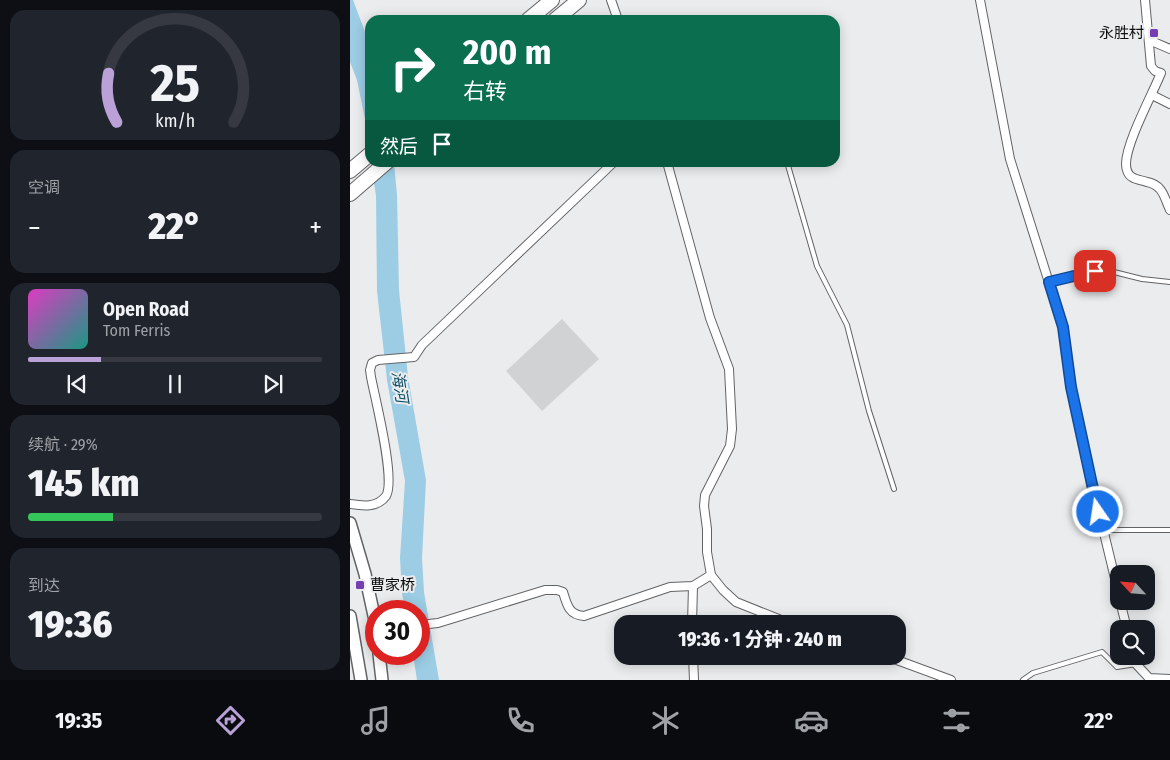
<!DOCTYPE html>
<html lang="zh">
<head>
<meta charset="utf-8">
<style>
  body { margin:0; font-family:"Fira Sans Condensed","Noto Sans SC",sans-serif; background:#20242c; color:#f1f3f6; height:100vh; display:flex; flex-direction:column; font-size:19px; white-space:nowrap }
  * { box-sizing:border-box; margin:0 }
  p { font-size:16px; color:#9ea1a6 }
  .icon { flex:none; width:28px; height:28px; fill:none; stroke:currentColor; stroke-width:2; stroke-linecap:round; stroke-linejoin:round }
  .map { position:relative; flex:1; overflow:hidden }
  .sheet { display:flex; flex-direction:column; gap:10px; padding:10px; background:#0d0f14; width:350px }
  .sheet>* { flex:none }
  .hud { position:absolute; left:15px; top:15px; width:475px; height:152px; border-radius:15px; box-shadow:0 2px 12px #0003; background:#0b6e4f; color:#fff; overflow:hidden }
  .needle { width:32px; rotate:296deg }
  .buttons { position:absolute; left:760px; top:565px; display:grid; gap:10px }
  .buttons a { display:grid; place-items:center; width:45px; height:45px; border-radius:10px; background:#171b24; box-shadow:0 2px 12px #0003; font-size:25px }
  .speed { position:absolute; left:15px; top:600px; display:flex; gap:10px; font-size:25px; font-weight:700; text-align:center }
  .speed>* { display:grid; place-content:center; width:65px; height:65px; border-radius:50%; background:#171b24; box-shadow:0 2px 12px #0003; line-height:1 }
  .speed .limit { border:8px solid #d22; background:#fff; color:#111 }
  .pin { position:absolute; display:grid; place-items:center; width:42px; height:42px; color:#fff; margin:-21px; border-radius:10px; box-shadow:0 2px 8px #0006 }
  .me { position:absolute; width:55px; margin:-28px; rotate:347deg; stroke-linejoin:round; filter:drop-shadow(0 0 4px #0008) }
  .turn { display:flex; align-items:center; gap:18px; height:105px; padding:0 15px; font-size:22px }
  .turn .icon { width:65px; height:65px; stroke-width:2.5 }
  .turn b { display:block; font-size:35px; line-height:42px }
  .then { display:flex; align-items:center; height:48px; padding:0 15px; background:#0003; gap:10px; font-size:19px }
  .big { font-size:38px; font-weight:800; line-height:1.1 }
  .sheet .widget { flex:1; display:flex; flex-direction:column; justify-content:center; gap:8px; min-width:0; padding:0 18px; border-radius:15px; background:#20242c }
  .sheet .dial { align-items:center; gap:0 }
  .dial svg { height:130px; overflow:visible; fill:none; stroke:#363941; stroke-width:7; stroke-linecap:round; text-anchor:middle }
  .dial text { fill:#f1f3f6; stroke:none }
  .song { display:flex; align-items:center; gap:15px }
  .cover { width:60px; height:60px; border-radius:8px; background:linear-gradient(135deg,hsl(310 70% 55%),hsl(170 70% 35%)) }
  .played { height:5px; border-radius:2px; background:linear-gradient(90deg,#baa2d8 25%,#363941 25%) }
  .keys { display:flex; justify-content:space-around; direction:ltr }
  .heat { display:flex; justify-content:space-between; align-items:center; font-size:28px; direction:ltr }
  .charge { height:8px; border-radius:4px; background:linear-gradient(90deg,#34c759 29%,#363941 0) }
  .trip { position:absolute; left:264px; top:615px; width:292px; height:50px; border-radius:15px; background:#171b24; box-shadow:0 2px 12px #0003; font-weight:800; line-height:50px; text-align:center }
  .menu { display:flex; height:80px; justify-content:space-around; align-items:center; background:#090b0e; color:#9ea1a6 }
  .menu .icon { width:35px; height:35px }
  .menu .selected { color:#baa2d8 }
  .menu b { font-size:22px; color:#f1f3f6 }
  main { display:flex; flex:1; min-height:0 }
  .map>svg:first-child { display:block }
  .water { fill:#9ccde5 }
  .building { fill:#d0d2d3 }
  .lines { fill:none; stroke-linecap:round; stroke-linejoin:round }
  .lane-casing { stroke:#626365; stroke-width:6 }
  .street-casing { stroke:#626365; stroke-width:10 }
  .secondary-casing { stroke:#626365; stroke-width:14 }
  .highway-casing { stroke:#626365; stroke-width:16 }
  .lane { stroke:#fff; stroke-width:4 }
  .street { stroke:#fff; stroke-width:8 }
  .secondary { stroke:#fff; stroke-width:11 }
  .highway { stroke:#fff; stroke-width:14 }
  .route-casing { stroke:#114b97; stroke-width:12 }
  .route { stroke:#1a73e8; stroke-width:9 }
  .poi-dot { fill:#773eb4; stroke:#ebecee; stroke-width:2 }
  .labels { text-anchor:middle; dominant-baseline:central; stroke-width:4; stroke-linejoin:round; paint-order:stroke }
  .poi-label { font-size:15px; fill:#0d0e0e; stroke:#ebecee; text-anchor:end }
  .water-label { font-size:16px; font-style:italic; fill:#0e4f67; stroke:#ebecee }
</style>
</head>
<body>
<main>
<section class="sheet">
<div class="widget dial"><svg viewBox="0 0 100 80">
<path d="M14 69A42 42 0 1 1 86 69"/>
<path d="M14 69A42 42 0 0 1 9 39" stroke="#baa2d8"/>
<text x="50" y="56" font-size="32" font-weight="700">25</text>
<text x="50" y="72" font-size="11">km/h</text>
</svg></div>
<div class="widget"><p>空调</p>
<div class="heat"><a>−</a><b class="big">22°</b><a>+</a></div>
</div>
<div class="widget">
<div class="song"><i class="cover"></i><div><b>Open Road</b><p>Tom Ferris</p></div></div>
<div class="played"></div>
<div class="keys"><svg class="icon" aria-label="previous" viewBox="0 0 24 24"><path d="M18 5L8 12l10 7zM5 5v14"/></svg><svg class="icon" aria-label="pause" viewBox="0 0 24 24"><path d="M8 5v14M16 5v14"/></svg><svg class="icon" aria-label="next" viewBox="0 0 24 24"><path d="M6 5l10 7-10 7zM19 5v14"/></svg></div>
</div>
<div class="widget"><p>续航 · 29%</p><b class="big">145 km</b><div class="charge"></div></div>
<div class="widget"><p>到达</p><b class="big">19:36</b></div>
</section>
<div class="map">
<svg width="820" height="680" viewBox="0 0 820 680">
  <rect width="100%" height="100%" fill="#ebecee"/>
  <!-- water -->
  <g class="water">
    <polygon points="0,0 3,0 20,45 20,152 16,124 7,80 0,62"/>
    <polygon points="21,163 44,163 47,195 49,290 58,377 76,480 72,558 74,592 89,680 67,680 63,654 69,654 69,611 56,611 52,594 50,558 55,481 37,380 27,291 26,196"/>
  </g>
  <!-- building -->
  <polygon class="building" points="212,319 249,359 192,411 156,371"/>
  <g class="lines">
    <defs>
      <g id="lane">
        <polyline points="437,162 467,266 497,325 519,411 544,489"/>
        <polyline points="700,282 745,271 760,271 792,279 820,282"/>
        <polyline points="753,530 820,530"/>
        <polyline points="673,680 683,673 752,652 767,667 786,664"/>
      </g>
      <g id="street">
        <polyline points="261,0 268,20"/>
        <polyline points="630,0 660,159 713,327 721,387 740,475 769,595"/>
        <path d="M795,0L801,66L805,71L811,73C802,95 776,143 776,164C776,169 778,175 782,177C786,180 792,180 797,182C813,185 814,197 820,210"/>
        <polyline points="799,40 820,49"/>
        <polyline points="802,95 820,104"/>
        <path d="M0,504C13,506 27,508 36,496C46,480 25,398 21,377L20,370L22,363L28,360L64,357L72,345L264,162"/>
        <polyline points="361,575 373,590 386,602 441,624"/>
        <polyline points="770,601 777,629"/>
        <polyline points="342,624 343,586"/>
        <path d="M69,625L88,623L195,590H207L213,592C217,605 219,615 234,616L320,587L343,586L361,575L357,552V529L354,506L355,495L380,446L382,429L379,369L360,318L317,162"/>
        <polyline points="343,656 344,680"/>
        <polyline points="536,656 601,680"/>
        <polyline points="784,656 786,664 799,678 820,679"/>
      </g>
      <g id="secondary">
        <polyline points="0,523 15,574 26,625"/>
        <polyline points="0,616 11,680"/>
        <polyline points="29,654 32,680"/>
      </g>
      <g id="highway">
        <polyline points="178,20 202,0"/>
        <polyline points="205,20 229,0"/>
        <polyline points="0,171 20,154"/>
        <polyline points="0,194 37,162"/>
      </g>
    </defs>
    <!-- lane casing -->
    <use href="#lane" class="lane-casing"/>
    <!-- street casing -->
    <use href="#street" class="street-casing"/>
    <!-- secondary casing -->
    <use href="#secondary" class="secondary-casing"/>
    <!-- highway casing -->
    <use href="#highway" class="highway-casing"/>
    <!-- lane -->
    <use href="#lane" class="lane"/>
    <!-- street -->
    <use href="#street" class="street"/>
    <!-- secondary -->
    <use href="#secondary" class="secondary"/>
    <!-- highway -->
    <use href="#highway" class="highway"/>
  </g>
  <g class="lines">
    <defs>
      <polyline id="route" points="745,271 699,282 713,327 721,387 748,512"/>
    </defs>
    <!-- route casing -->
    <use href="#route" class="route-casing"/>
    <!-- route -->
    <use href="#route" class="route"/>
  </g>
  <!-- markers -->
  <g class="poi-dot">
    <rect x="799" y="28" width="10" height="10" rx="2.5"/>
    <rect x="5" y="580" width="10" height="10" rx="2.5"/>
  </g>
  <g class="labels">
    <!-- poi labels -->
    <g class="poi-label">
      <text x="794" y="33">永胜村</text>
      <text x="20" y="585" text-anchor="start">曹家桥</text>
    </g>
    <!-- water labels -->
    <g class="water-label">
      <text transform="translate(50 387) rotate(81)">海河</text>
    </g>
  </g>
</svg>
<div class="buttons">
<a><svg class="needle" viewBox="-14 -14 28 28"><path d="M0-13l5 13h-10z" fill="#e53935"/><path d="M0 13l5-13h-10z" fill="#9ea1a6"/></svg></a>
<a><svg class="icon" aria-label="search" viewBox="0 0 24 24"><circle cx="10" cy="10" r="6"/><path d="M15 15l6 6"/></svg></a>
</div>
<div class="speed"><div class="limit">30</div></div>
<div class="pin" style="left:745px;top:271px;background:#d93025"><svg class="icon" aria-label="arrive" viewBox="0 0 24 24"><path d="M6 21V4h12l-3 4 3 4H6"/></svg></div>
<svg class="me" style="left:748px;top:512px" viewBox="-20 -20 40 40"><circle r="17" fill="#1a73e8" stroke="#fff" stroke-width="3"/><path d="M0-11L8 9 0 5-8 9z" fill="#fff"/></svg>
<div class="trip">19:36 · 1 分钟 · 240 m</div>
<div class="hud">
<div class="turn"><svg class="icon" aria-label="right" viewBox="0 0 24 24"><path d="M7 20v-9h11M14 6l5 5-5 5"/></svg><div><b>200 m</b>右转</div></div>
<div class="then">然后<svg class="icon" aria-label="arrive" viewBox="0 0 24 24"><path d="M6 21V4h12l-3 4 3 4H6"/></svg></div>
</div>
</div>
</main>
<nav class="menu">
<b>19:35</b>
<svg class="icon selected" aria-label="directions" viewBox="0 0 24 24"><path d="M12 3l9 9-9 9-9-9zM9 14v-3h6M13 9l2 2-2 2"/></svg>
<svg class="icon" aria-label="music" viewBox="0 0 24 24"><path d="M9 18V5l10-2v13"/><circle cx="6" cy="18" r="3"/><circle cx="16" cy="16" r="3"/></svg>
<svg class="icon" aria-label="phone" viewBox="0 0 24 24"><path d="M5 4h4l2 5-3 2q2 4 5 5l2-3 5 2v4C11 20 4 13 5 4z"/></svg>
<svg class="icon" aria-label="climate" viewBox="0 0 24 24"><path d="M12 3v18M4 7l16 10M4 17L20 7"/></svg>
<svg class="icon" aria-label="car" viewBox="0 0 24 24"><path d="M5 17H2v-5l4-1 3-4h7l3 4 3 1v5h-3M9 17h6M6 11h13"/><circle cx="7" cy="17" r="2"/><circle cx="17" cy="17" r="2"/></svg>
<svg class="icon" aria-label="filters" viewBox="0 0 24 24"><path d="M4 7h16M4 17h16"/><circle cx="9" cy="7" r="2"/><circle cx="15" cy="17" r="2"/></svg>
<b>22°</b>
</nav>
</body>
</html>
